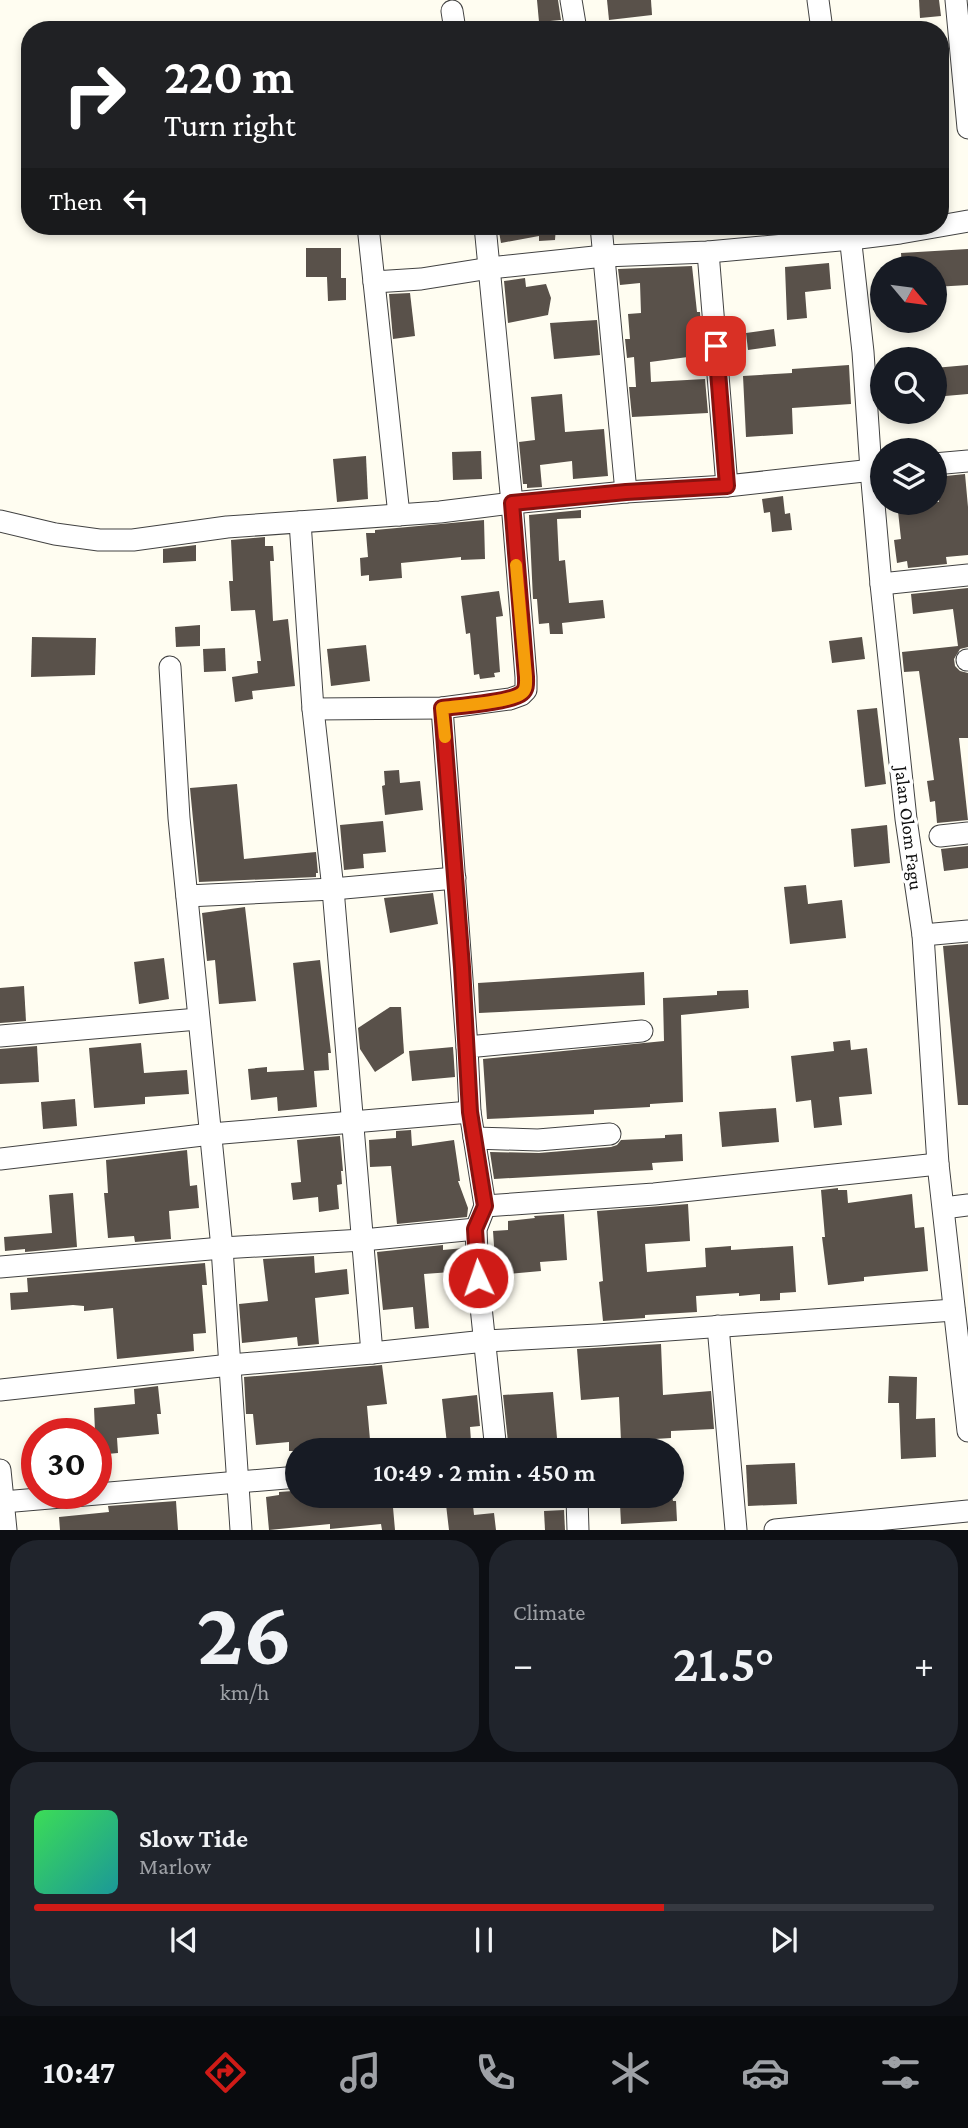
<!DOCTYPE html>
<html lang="en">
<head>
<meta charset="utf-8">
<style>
  body { margin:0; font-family:"Crimson Pro",serif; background:#20242c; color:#f1f3f6; height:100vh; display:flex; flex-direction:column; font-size:26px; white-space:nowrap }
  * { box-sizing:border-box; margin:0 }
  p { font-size:23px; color:#9ea1a6 }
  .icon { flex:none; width:38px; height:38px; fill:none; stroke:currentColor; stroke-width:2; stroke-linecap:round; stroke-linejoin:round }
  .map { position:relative; height:1530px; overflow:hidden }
  .side { display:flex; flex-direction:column; gap:10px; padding:10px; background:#0d0f14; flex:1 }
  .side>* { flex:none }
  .guide { position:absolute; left:21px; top:21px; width:928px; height:214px; border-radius:28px; box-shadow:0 4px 10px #0003; background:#202124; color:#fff; overflow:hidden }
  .needle { width:46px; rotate:119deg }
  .controls { position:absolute; left:870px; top:256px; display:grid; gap:14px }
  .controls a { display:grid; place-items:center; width:77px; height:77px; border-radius:50%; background:#171b24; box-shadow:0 4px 10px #0003; font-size:35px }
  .speed { position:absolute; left:21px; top:1418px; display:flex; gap:14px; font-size:35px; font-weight:700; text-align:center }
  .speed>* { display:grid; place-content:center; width:91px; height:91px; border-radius:50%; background:#171b24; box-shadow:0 4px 10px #0003; line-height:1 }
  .speed .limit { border:10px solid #d22; background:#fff; color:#111 }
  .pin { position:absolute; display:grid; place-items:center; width:60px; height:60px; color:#fff; margin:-30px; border-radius:14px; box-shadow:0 4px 10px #0006 }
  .me { position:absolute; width:77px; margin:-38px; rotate:357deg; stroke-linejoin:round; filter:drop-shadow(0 0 5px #0008) }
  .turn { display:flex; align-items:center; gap:24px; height:147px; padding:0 28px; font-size:32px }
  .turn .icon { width:91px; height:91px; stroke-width:2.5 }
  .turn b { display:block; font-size:49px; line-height:60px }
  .then { display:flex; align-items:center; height:66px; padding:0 28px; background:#0003; gap:14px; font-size:26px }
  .big { font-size:52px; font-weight:600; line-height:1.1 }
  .side .widget { flex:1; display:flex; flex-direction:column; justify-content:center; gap:10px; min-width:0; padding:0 24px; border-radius:28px; background:#20242c }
  .side .dial { align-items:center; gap:0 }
  .dial b { font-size:91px; line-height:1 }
  .song { display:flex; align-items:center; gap:21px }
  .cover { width:84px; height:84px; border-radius:10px; background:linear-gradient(135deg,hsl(130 70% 55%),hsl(180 70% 35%)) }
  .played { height:7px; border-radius:4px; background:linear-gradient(90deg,#cf1b17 70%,#363941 70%) }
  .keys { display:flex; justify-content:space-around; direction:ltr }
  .heat { display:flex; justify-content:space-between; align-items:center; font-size:38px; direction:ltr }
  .side .tiles { flex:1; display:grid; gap:10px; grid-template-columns:1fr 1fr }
  .widget:last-child { grid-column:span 2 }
  .trip { position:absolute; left:285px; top:1438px; width:399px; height:70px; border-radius:35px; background:#171b24; box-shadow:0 4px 10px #0003; font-weight:600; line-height:70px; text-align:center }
  .tabs { display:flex; height:112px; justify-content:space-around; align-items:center; background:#090b0e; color:#9ea1a6 }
  .tabs .icon { width:49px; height:49px }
  .tabs .selected { color:#cf1b17 }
  .tabs b { font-size:32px; color:#f1f3f6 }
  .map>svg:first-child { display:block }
  .building { fill:#59514a }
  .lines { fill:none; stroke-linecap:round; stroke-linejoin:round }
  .street-casing { stroke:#424242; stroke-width:23 }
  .street { stroke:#fff; stroke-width:21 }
  .route-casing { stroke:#87120f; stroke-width:18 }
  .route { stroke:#cf1b17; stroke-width:12 }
  .slow { stroke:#f59e0b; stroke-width:12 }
  .labels { text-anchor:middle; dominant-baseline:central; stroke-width:7; stroke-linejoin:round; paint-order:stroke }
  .street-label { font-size:19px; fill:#0f0f0f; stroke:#fff }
</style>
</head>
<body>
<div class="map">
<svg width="968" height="1530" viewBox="0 0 968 1530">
  <rect width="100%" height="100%" fill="#fffdf1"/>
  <!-- building -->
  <g class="building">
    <polygon points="537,0 558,0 561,20 539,22"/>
    <polygon points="607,0 651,0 652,15 609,20"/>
    <polygon points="919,0 939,0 941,16 920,18"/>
    <polygon points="498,226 556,226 555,240 539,241 539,236 501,243"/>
    <polygon points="306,248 341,248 341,278 346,278 346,300 328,301 327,277 306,277"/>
    <polygon points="968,249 968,285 934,287 934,268 902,268 901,253"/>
    <polygon points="829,263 831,289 805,292 807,318 787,320 785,267"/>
    <polygon points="692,266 697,312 700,312 703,355 650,362 651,382 705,379 708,413 632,417 629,387 636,387 634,357 627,358 625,339 630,339 628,314 641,313 640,283 620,285 618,269"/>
    <polygon points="525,278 526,287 546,284 551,298 548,315 508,323 504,281"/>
    <polygon points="410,293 415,336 393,339 389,294"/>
    <polygon points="597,320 600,355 554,359 550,323"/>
    <polygon points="774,329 776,346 748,350 746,333"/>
    <polygon points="849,365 851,404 792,408 793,434 746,437 743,376 792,373 792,369"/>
    <polygon points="968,365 968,394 934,397 934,368"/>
    <polygon points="562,394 565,432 604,429 608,476 573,479 572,461 540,465 542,487 527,488 527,484 523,484 519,442 535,440 531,397"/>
    <polygon points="481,451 482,479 453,480 452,452"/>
    <polygon points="366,456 368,499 337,502 333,459"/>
    <polygon points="965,474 968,507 968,555 946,557 947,564 908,568 907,561 897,563 894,540 901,539 897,502 939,502 936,477"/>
    <polygon points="783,496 785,514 790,513 792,530 772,532 770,512 764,513 762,499"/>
    <polygon points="581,510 581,518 557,519 559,561 565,560 569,603 603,600 605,618 562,623 563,634 550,634 549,623 539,624 537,599 533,599 529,515"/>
    <polygon points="484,520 485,559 461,560 461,557 401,563 402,578 369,581 369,575 361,576 360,558 368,557 366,533 375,533 375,530"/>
    <polygon points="265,537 265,546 273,546 274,561 270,561 273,621 288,619 295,686 252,691 253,699 235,702 232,677 258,673 257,661 261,661 255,610 231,611 229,581 233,581 231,540"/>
    <polygon points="196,545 196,561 163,563 163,549"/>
    <polygon points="968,588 968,647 960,649 954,659 955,666 960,671 968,673 968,738 959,738 968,820 937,823 935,801 930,802 927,781 934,780 919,671 904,672 902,652 958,646 953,609 913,614 911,594"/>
    <polygon points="499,591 503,616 496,617 500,672 494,673 495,677 480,679 479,674 474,675 470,633 466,634 461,596"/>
    <polygon points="200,625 200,646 176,647 175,627"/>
    <polygon points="32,637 96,638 95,675 31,677"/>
    <polygon points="862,637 865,659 832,663 829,641"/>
    <polygon points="366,645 370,681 331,686 327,649"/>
    <polygon points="225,648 226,671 204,672 203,649"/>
    <polygon points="877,708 886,784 865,787 857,710"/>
    <polygon points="399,770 400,783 420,781 423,810 385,815 382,786 385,785 384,771"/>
    <polygon points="237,784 244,859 316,852 318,873 316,873 316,877 199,882 190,788"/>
    <polygon points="383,821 386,852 363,854 364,868 344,870 340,825"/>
    <polygon points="887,825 890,863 854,867 851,829"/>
    <polygon points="968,846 968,868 944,871 941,849"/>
    <polygon points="806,885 808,904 842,900 846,938 790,944 784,887"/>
    <polygon points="433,893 438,924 390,933 384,898"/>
    <polygon points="245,907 256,1001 219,1004 215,960 207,961 202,913"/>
    <polygon points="968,944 968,1105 958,1105 943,946"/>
    <polygon points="164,958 169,999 139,1004 134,962"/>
    <polygon points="320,960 331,1053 328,1053 329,1070 314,1071 317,1107 278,1111 277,1097 251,1100 248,1069 267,1067 267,1072 304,1070 293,963"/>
    <polygon points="644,972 645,1005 479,1013 478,983"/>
    <polygon points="24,986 26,1021 0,1023 0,988"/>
    <polygon points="748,990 749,1008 681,1015 683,1102 650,1104 650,1107 594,1110 594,1114 487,1119 483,1059 664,1041 663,998 717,995 717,991"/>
    <polygon points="390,1007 401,1007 404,1053 375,1072 360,1049 358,1028"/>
    <polygon points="850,1040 851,1050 867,1048 872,1094 839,1097 842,1125 814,1128 811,1100 796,1102 791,1056 834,1051 833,1042"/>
    <polygon points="141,1043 144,1073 187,1070 189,1094 145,1097 145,1104 94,1108 89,1048"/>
    <polygon points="37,1046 39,1082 0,1084 0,1049"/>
    <polygon points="453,1047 455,1077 412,1081 409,1051"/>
    <polygon points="75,1099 77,1126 43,1129 41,1102"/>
    <polygon points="776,1108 779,1142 722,1147 719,1112"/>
    <polygon points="411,1130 412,1146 454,1140 460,1181 458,1181 468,1208 467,1217 397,1224 391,1166 370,1167 369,1140 396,1138 396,1131"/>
    <polygon points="682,1134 683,1161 652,1163 653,1170 494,1179 490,1152 539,1153 611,1147 617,1145 621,1140 665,1138 665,1135"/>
    <polygon points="340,1136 343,1171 341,1171 342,1184 337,1185 339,1209 319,1212 318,1197 293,1200 291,1183 301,1182 297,1140"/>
    <polygon points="187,1150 190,1186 197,1185 199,1208 169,1211 171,1239 135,1242 134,1236 108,1238 104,1193 108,1193 106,1160"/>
    <polygon points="838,1188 838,1190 847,1190 848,1203 912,1194 915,1228 924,1227 928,1271 864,1277 864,1281 828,1285 822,1237 825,1237 821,1190"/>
    <polygon points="73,1193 77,1247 25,1252 25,1249 5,1251 4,1237 52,1233 49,1195"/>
    <polygon points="688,1204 690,1241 645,1244 647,1272 706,1267 705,1248 731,1246 731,1250 793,1246 796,1292 780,1293 780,1300 760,1301 760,1294 739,1296 739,1293 696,1296 697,1312 645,1315 645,1318 603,1321 599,1282 603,1281 597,1211"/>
    <polygon points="564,1214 567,1260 540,1262 541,1271 496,1275 493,1231 508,1230 508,1221 535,1218 534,1216"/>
    <polygon points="443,1245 443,1250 464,1248 465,1271 424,1274 429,1328 415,1329 413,1307 383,1310 377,1252"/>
    <polygon points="314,1256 315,1273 347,1269 349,1294 315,1298 319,1344 298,1346 297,1337 242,1343 239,1304 268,1301 263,1259"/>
    <polygon points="205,1263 207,1285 202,1285 206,1333 193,1334 194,1351 117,1359 113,1308 84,1311 84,1306 73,1305 11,1310 10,1293 28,1292 27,1278"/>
    <polygon points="661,1344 663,1395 711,1391 714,1429 671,1431 671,1438 621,1441 619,1397 581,1400 577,1349"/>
    <polygon points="382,1365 387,1404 367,1406 371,1451 289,1451 289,1442 256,1445 253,1414 246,1414 244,1377"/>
    <polygon points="889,1376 917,1377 916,1419 935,1418 936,1457 901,1459 899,1403 888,1403"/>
    <polygon points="158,1386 161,1414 157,1414 159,1434 117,1438 118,1453 96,1455 94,1408 135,1404 134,1389"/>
    <polygon points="553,1392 557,1438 508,1442 503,1395"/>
    <polygon points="477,1395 480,1426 470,1427 471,1441 447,1444 442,1399"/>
    <polygon points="795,1463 797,1504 748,1506 746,1465"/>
    <polygon points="293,1491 294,1494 298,1494 298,1496 392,1496 395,1530 382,1530 381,1524 330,1529 330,1524 269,1530 266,1497 279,1495 279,1492"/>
    <polygon points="445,1496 472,1496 474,1515 494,1513 496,1530 449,1530"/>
    <polygon points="625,1496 672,1496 673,1501 676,1501 677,1521 621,1524 620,1504 625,1504"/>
    <polygon points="176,1501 178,1530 60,1530 59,1517 109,1512 108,1506"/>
    <polygon points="564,1510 565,1530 545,1530 544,1511"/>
  </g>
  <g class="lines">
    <defs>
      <g id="street">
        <polyline points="571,0 576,30"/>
        <polyline points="818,0 822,30"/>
        <polyline points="956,0 968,128"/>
        <polyline points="452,11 455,30"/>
        <polyline points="368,226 374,282 421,279 490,268 604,256 708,252 851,239 900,233 968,221"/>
        <polyline points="601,226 626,492"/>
        <polyline points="849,226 863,352 871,470 881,584 906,819 923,935 938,1164 968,1431"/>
        <polyline points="708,252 727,486"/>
        <polyline points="374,282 399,515"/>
        <polyline points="934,464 968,461"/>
        <polyline points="0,521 55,534 99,540 133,540 227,527 440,512 512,503 626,492 727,486 882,469"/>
        <polyline points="300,522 313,709 333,889 372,1353"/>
        <polyline points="881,584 968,575"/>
        <polyline points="967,660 968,660"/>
        <polyline points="170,667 179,818 222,1248 241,1530"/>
        <polyline points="442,708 467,1047"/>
        <polyline points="313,709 442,708 510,699 521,695 526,690 526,677 512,503 485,226"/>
        <polyline points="940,836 968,833"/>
        <polyline points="187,896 333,889 455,878"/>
        <polyline points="923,935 968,931"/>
        <polyline points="0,1036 198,1019"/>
        <polyline points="474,1138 538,1140 610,1134"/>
        <polyline points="0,1159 211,1134 470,1112"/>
        <polyline points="485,1206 654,1194 938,1164"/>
        <polyline points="944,1208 968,1205"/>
        <polyline points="0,1267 222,1248 363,1240 476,1229"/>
        <polyline points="718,1326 736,1530"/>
        <polyline points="0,1390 230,1365 372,1353 485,1341 597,1335 954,1310"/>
        <polyline points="496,1451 478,1278 476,1229 485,1206 470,1112 467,1047 642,1031"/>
        <polyline points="0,1470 6,1530"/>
        <polyline points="577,1498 578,1530"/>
        <polyline points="3,1502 298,1477"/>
        <polyline points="775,1530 968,1511"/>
      </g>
    </defs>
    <!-- street casing -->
    <use href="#street" class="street-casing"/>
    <!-- street -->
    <use href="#street" class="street"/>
  </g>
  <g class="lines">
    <defs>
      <path id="route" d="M478,1278L475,1229L485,1206L470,1112L462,967L442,708C458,706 512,702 522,693C527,689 526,683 526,677L512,503L626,492L727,486L716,346"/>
    </defs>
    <!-- route casing -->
    <use href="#route" class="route-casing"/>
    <!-- route -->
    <use href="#route" class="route"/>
    <!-- slow -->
    <path class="slow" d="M445,737L442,708C458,706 512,702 522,693C527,689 526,683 526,677L516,565"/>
  </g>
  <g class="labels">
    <!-- street labels -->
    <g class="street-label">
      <text transform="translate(909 828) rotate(83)">Jalan Olom Fagu</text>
    </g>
  </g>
</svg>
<div class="controls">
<a><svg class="needle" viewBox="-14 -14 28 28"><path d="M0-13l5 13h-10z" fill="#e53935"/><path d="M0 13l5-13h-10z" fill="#9ea1a6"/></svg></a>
<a><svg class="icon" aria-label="search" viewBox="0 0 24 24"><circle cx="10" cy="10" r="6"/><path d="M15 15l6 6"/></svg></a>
<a><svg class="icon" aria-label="layers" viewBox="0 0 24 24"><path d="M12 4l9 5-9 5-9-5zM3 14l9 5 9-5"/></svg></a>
</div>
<div class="speed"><div class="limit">30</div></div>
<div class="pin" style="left:716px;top:346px;background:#d93025"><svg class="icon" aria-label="arrive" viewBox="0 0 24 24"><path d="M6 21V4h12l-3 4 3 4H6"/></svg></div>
<svg class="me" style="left:478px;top:1278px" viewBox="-20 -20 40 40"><circle r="17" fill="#cf1b17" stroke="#fff" stroke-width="3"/><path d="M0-11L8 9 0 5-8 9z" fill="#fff"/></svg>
<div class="trip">10:49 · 2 min · 450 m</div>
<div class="guide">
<div class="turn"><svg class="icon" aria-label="right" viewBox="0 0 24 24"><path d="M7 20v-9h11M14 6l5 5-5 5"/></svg><div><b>220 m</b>Turn right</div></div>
<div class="then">Then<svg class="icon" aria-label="left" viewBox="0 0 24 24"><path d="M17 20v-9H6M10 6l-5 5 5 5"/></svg></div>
</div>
</div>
<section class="side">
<div class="tiles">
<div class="widget dial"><b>26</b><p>km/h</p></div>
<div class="widget"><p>Climate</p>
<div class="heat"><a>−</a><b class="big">21.5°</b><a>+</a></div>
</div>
<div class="widget">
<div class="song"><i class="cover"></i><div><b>Slow Tide</b><p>Marlow</p></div></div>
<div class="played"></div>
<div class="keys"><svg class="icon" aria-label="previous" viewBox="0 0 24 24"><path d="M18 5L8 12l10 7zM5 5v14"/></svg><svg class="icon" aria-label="pause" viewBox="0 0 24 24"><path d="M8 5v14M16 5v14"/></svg><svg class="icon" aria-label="next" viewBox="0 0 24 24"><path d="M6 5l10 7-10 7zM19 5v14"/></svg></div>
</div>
</div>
</section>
<nav class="tabs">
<b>10:47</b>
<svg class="icon selected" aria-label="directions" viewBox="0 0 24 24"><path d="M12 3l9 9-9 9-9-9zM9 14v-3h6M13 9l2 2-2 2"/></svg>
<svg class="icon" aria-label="music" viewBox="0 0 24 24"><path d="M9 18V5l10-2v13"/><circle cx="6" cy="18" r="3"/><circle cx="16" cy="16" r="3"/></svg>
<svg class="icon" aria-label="phone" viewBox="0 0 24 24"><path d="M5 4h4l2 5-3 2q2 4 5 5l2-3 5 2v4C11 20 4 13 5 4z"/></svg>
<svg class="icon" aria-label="climate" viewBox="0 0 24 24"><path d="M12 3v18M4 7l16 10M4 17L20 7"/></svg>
<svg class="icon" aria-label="car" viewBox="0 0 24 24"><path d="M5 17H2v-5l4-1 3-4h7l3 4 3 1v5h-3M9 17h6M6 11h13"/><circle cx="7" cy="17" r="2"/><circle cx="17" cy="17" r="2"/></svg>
<svg class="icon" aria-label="filters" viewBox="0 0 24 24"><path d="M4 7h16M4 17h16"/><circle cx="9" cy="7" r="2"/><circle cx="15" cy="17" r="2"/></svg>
</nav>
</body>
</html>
